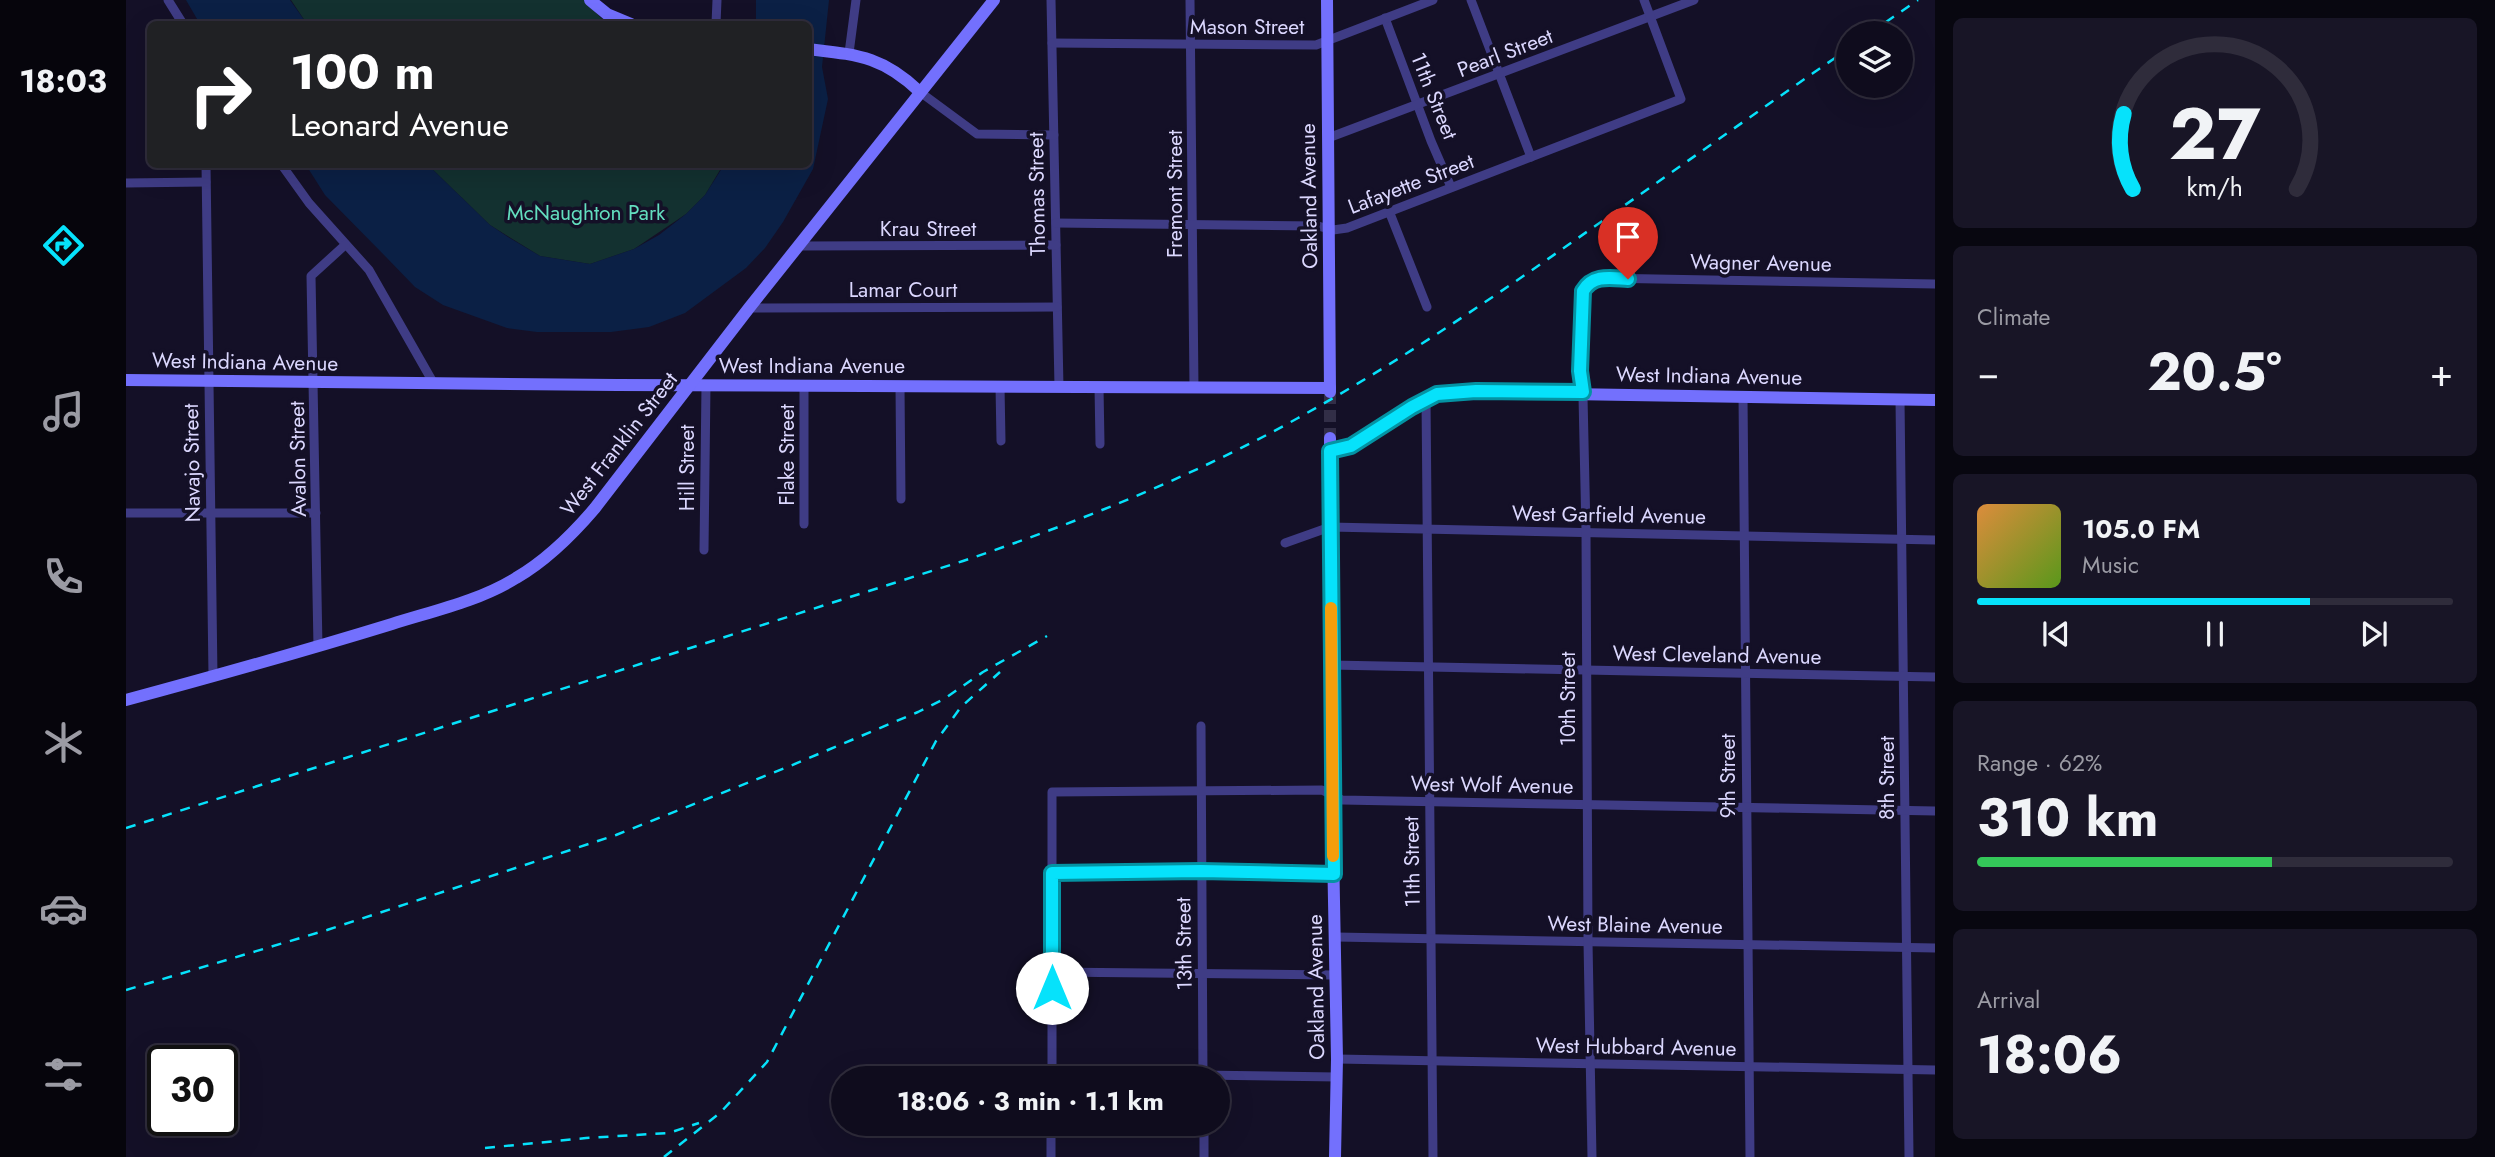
<!DOCTYPE html>
<html lang="en">
<head>
<meta charset="utf-8">
<style>
  body { margin:0; font-family:Jost,sans-serif; background:#181526; color:#f1f3f6; height:100vh; display:flex; flex-direction:column; font-size:26px; white-space:nowrap }
  * { box-sizing:border-box; margin:0 }
  p { font-size:23px; color:#9b9ba4 }
  .icon { flex:none; width:38px; height:38px; fill:none; stroke:currentColor; stroke-width:2; stroke-linecap:round; stroke-linejoin:round }
  .map { position:relative; flex:1; overflow:hidden }
  .drawer { display:flex; flex-direction:column; gap:18px; padding:18px; background:#080710; width:560px }
  .drawer>* { flex:none }
  .hud { position:absolute; left:21px; top:21px; width:665px; height:147px; border-radius:10px; box-shadow:0 7px 28px #0002,0 0 0 2px #2f2c3b; background:#202124; color:#fff; overflow:hidden }
  .controls { position:absolute; left:1710px; top:21px; display:grid; gap:14px }
  .controls a { display:grid; place-items:center; width:77px; height:77px; border-radius:50%; background:#0f0c1d; box-shadow:0 7px 28px #0002,0 0 0 2px #2f2c3b; font-size:35px }
  .speed { position:absolute; left:21px; top:1045px; display:flex; gap:14px; font-size:35px; font-weight:700; text-align:center }
  .speed>* { display:grid; place-content:center; width:91px; height:91px; border-radius:50%; background:#0f0c1d; box-shadow:0 7px 28px #0002,0 0 0 2px #2f2c3b; line-height:1 }
  .speed .limit { border:4px solid #111; border-radius:10px; background:#fff; color:#111 }
  .pin { position:absolute; display:grid; place-items:center; width:60px; height:60px; color:#fff; margin:-72px -30px; border-radius:50% 50% 50% 0; rotate:-45deg; box-shadow:0 0 7px #0007 }
  .pin .icon { rotate:45deg }
  .me { position:absolute; width:77px; margin:-38px; rotate:0deg; stroke-linejoin:round; filter:drop-shadow(0 0 5px #0008) }
  .turn { display:flex; align-items:center; gap:24px; height:147px; padding:0 28px; font-size:32px }
  .turn .icon { width:91px; height:91px; stroke-width:2.5 }
  .turn b { display:block; font-size:49px; line-height:60px }
  .big { font-size:52px; font-weight:700; line-height:1.1 }
  .drawer .card { flex:1; display:flex; flex-direction:column; justify-content:center; gap:10px; min-width:0; padding:0 24px; border-radius:10px; background:#181526 }
  .drawer .dial { align-items:center; gap:0 }
  .dial svg { height:182px; overflow:visible; fill:none; stroke:#2f2c3b; stroke-width:7; stroke-linecap:round; text-anchor:middle }
  .dial text { fill:#f1f3f6; stroke:none }
  .song { display:flex; align-items:center; gap:21px }
  .cover { width:84px; height:84px; border-radius:10px; background:linear-gradient(135deg,hsl(30 70% 55%),hsl(90 70% 35%)) }
  .played { height:7px; border-radius:4px; background:linear-gradient(90deg,#06e2fb 70%,#2f2c3b 70%) }
  .keys { display:flex; justify-content:space-around; direction:ltr }
  .heat { display:flex; justify-content:space-between; align-items:center; font-size:38px; direction:ltr }
  .charge { height:10px; border-radius:5px; background:linear-gradient(90deg,#34c759 62%,#2f2c3b 0) }
  .trip { position:absolute; left:705px; top:1066px; width:399px; height:70px; border-radius:35px; background:#0f0c1d; box-shadow:0 7px 28px #0002,0 0 0 2px #2f2c3b; font-weight:700; line-height:70px; text-align:center }
  main { display:flex; flex:1; min-height:0 }
  .tab-bar { display:flex; flex-direction:column; width:126px; justify-content:space-around; align-items:center; background:#06050c; color:#9b9ba4 }
  .tab-bar .icon { width:49px; height:49px }
  .tab-bar .on { color:#06e2fb }
  .tab-bar b { font-size:32px; color:#f1f3f6 }
  .map>svg:first-child { display:block }
  .green { fill:#133130 }
  .water { fill:#0b2045 }
  .lines { fill:none; stroke-linecap:round; stroke-linejoin:round }
  .secondary-tunnel { stroke:#322e47; stroke-width:12; stroke-dasharray:12 6; stroke-linecap:butt }
  .street { stroke:#3f3c85; stroke-width:9 }
  .secondary { stroke:#7370fd; stroke-width:12 }
  .rail { stroke:#06e2fb; stroke-width:2.5; stroke-dasharray:10 9; stroke-linecap:butt }
  .route-casing { stroke:#0493a3; stroke-width:18 }
  .route { stroke:#06e2fb; stroke-width:12 }
  .slow { stroke:#f59e0b; stroke-width:12 }
  .labels { text-anchor:middle; dominant-baseline:central; stroke-width:7; stroke-linejoin:round; paint-order:stroke }
  .street-label { font-size:21px; fill:#dbd7fe; stroke:#141027 }
  .park-label { font-size:21px; fill:#63debf; stroke:#141027 }
</style>
</head>
<body>
<main>
<nav class="tab-bar">
<b>18:03</b>
<svg class="icon on" aria-label="directions" viewBox="0 0 24 24"><path d="M12 3l9 9-9 9-9-9zM9 14v-3h6M13 9l2 2-2 2"/></svg>
<svg class="icon" aria-label="music" viewBox="0 0 24 24"><path d="M9 18V5l10-2v13"/><circle cx="6" cy="18" r="3"/><circle cx="16" cy="16" r="3"/></svg>
<svg class="icon" aria-label="phone" viewBox="0 0 24 24"><path d="M5 4h4l2 5-3 2q2 4 5 5l2-3 5 2v4C11 20 4 13 5 4z"/></svg>
<svg class="icon" aria-label="climate" viewBox="0 0 24 24"><path d="M12 3v18M4 7l16 10M4 17L20 7"/></svg>
<svg class="icon" aria-label="car" viewBox="0 0 24 24"><path d="M5 17H2v-5l4-1 3-4h7l3 4 3 1v5h-3M9 17h6M6 11h13"/><circle cx="7" cy="17" r="2"/><circle cx="17" cy="17" r="2"/></svg>
<svg class="icon" aria-label="filters" viewBox="0 0 24 24"><path d="M4 7h16M4 17h16"/><circle cx="9" cy="7" r="2"/><circle cx="15" cy="17" r="2"/></svg>
</nav>
<div class="map">
<svg width="1809" height="1157" viewBox="0 0 1809 1157">
  <rect width="100%" height="100%" fill="#141027"/>
  <!-- green -->
  <g class="green">
    <polygon points="165,0 458,0 475,18 490,24 181,24"/>
    <polygon points="302,165 597,165 579,195 560,214 508,249 464,264 414,256 364,225"/>
  </g>
  <!-- water -->
  <g class="water">
    <polygon points="60,0 164,0 181,24 74,24"/>
    <polygon points="630,0 703,0 696,67 702,99 687,169 657,222 639,248 620,268 559,313 523,327 485,332 411,332 381,328 317,305 289,287 260,257 199,195 180,165 302,165 364,225 382,237 414,256 464,264 508,249 533,235 560,214 579,195 598,165 682,164 682,24 630,24"/>
  </g>
  <g class="lines">
    <!-- secondary-tunnel -->
    <polyline class="secondary-tunnel" points="1204,392 1204,438"/>
    <!-- street -->
    <g class="street">
      <polyline points="42,0 57,24"/>
      <polyline points="925,0 933,387"/>
      <polyline points="1064,0 1068,388"/>
      <polyline points="1345,0 1405,157"/>
      <polyline points="1259,18 1305,141 1325,187"/>
      <polyline points="590,24 591,0"/>
      <polyline points="926,43 1190,45 1307,0"/>
      <polyline points="723,53 730,0"/>
      <polyline points="794,92 851,134 928,135"/>
      <polyline points="1202,138 1568,0"/>
      <polyline points="80,164 87,676"/>
      <polyline points="155,164 183,203 243,270 308,384"/>
      <polyline points="0,183 80,182"/>
      <polyline points="1263,211 1301,307"/>
      <polyline points="930,223 1192,226 1207,230 1221,228 1555,99 1518,0"/>
      <polyline points="674,246 930,245"/>
      <polyline points="623,308 931,307"/>
      <polyline points="774,386 775,499"/>
      <polyline points="874,386 875,441"/>
      <polyline points="973,387 974,444"/>
      <polyline points="1617,396 1624,1157"/>
      <polyline points="1300,399 1307,1157"/>
      <polyline points="1774,399 1783,1157"/>
      <polyline points="0,513 190,513"/>
      <polyline points="678,524 678,386"/>
      <polyline points="1159,543 1204,527 1809,540"/>
      <polyline points="578,550 580,385"/>
      <polyline points="192,647 185,276 219,245"/>
      <polyline points="1205,665 1809,677"/>
      <polyline points="1075,726 1077,1078"/>
      <polyline points="926,873 1075,871 1208,874"/>
      <polyline points="1210,937 1809,948"/>
      <polyline points="926,972 1209,975"/>
      <polyline points="1211,1059 1809,1070"/>
      <polyline points="926,1073 1211,1077"/>
      <polyline points="926,1078 926,792 1196,790 1216,800 1809,811"/>
      <polyline points="1078,1124 1078,1157"/>
      <polyline points="925,1157 925,1124"/>
      <polyline points="1466,1157 1462,942 1460,531 1455,307 1457,291 1461,284 1475,278 1809,284"/>
    </g>
    <!-- secondary -->
    <g class="secondary">
      <polyline points="464,0 481,14 505,24"/>
      <polyline points="1201,0 1204,392"/>
      <path d="M682,49C732,55 756,56 794,92"/>
      <polyline points="0,380 491,385 1204,388"/>
      <polyline points="1204,438 1206,796 1211,1059 1209,1157"/>
      <path d="M1204,451C1249,441 1279,399 1325,392L1809,400"/>
      <path d="M0,700C89,676 178,651 266,624C307,611 353,601 390,578C421,560 446,535 469,508L623,308L868,0"/>
    </g>
    <!-- rail -->
    <g class="rail">
      <polyline points="1744,33 1792,0"/>
      <path d="M0,828L837,561C952,522 1066,477 1172,418C1284,356 1388,283 1492,210C1569,156 1645,102 1722,49"/>
      <polyline points="0,990 201,930 490,835 664,766 792,712 818,699 857,672 921,636"/>
      <polyline points="359,1148 460,1138 543,1133 573,1123"/>
      <polyline points="538,1157 594,1113 641,1062 810,741 835,707 874,672"/>
    </g>
  </g>
  <g class="lines">
    <defs>
      <path id="route" d="M926,988V873L1075,871L1208,874L1204,451L1225,446L1286,407L1311,394L1350,391L1457,392L1454,371L1457,291C1467,274 1485,278 1502,279"/>
    </defs>
    <!-- route casing -->
    <use href="#route" class="route-casing"/>
    <!-- route -->
    <use href="#route" class="route"/>
    <!-- slow -->
    <polyline class="slow" points="1205,608 1207,856"/>
  </g>
  <g class="labels">
    <!-- street labels -->
    <g class="street-label">
      <text x="1121" y="27">Mason Street</text>
      <text transform="translate(1379 53) rotate(-21)">Pearl Street</text>
      <text transform="translate(1308 96) rotate(68)">11th Street</text>
      <text transform="translate(1285 184) rotate(-21)">Lafayette Street</text>
      <text transform="translate(911 194) rotate(-91)">Thomas Street</text>
      <text transform="translate(1049 194) rotate(-90)">Fremont Street</text>
      <text transform="translate(1183 196) rotate(-91)">Oakland Avenue</text>
      <text x="802" y="229">Krau Street</text>
      <text transform="translate(1635 263) rotate(1)">Wagner Avenue</text>
      <text x="777" y="290">Lamar Court</text>
      <text transform="translate(119 362) rotate(1)">West Indiana Avenue</text>
      <text x="686" y="366">West Indiana Avenue</text>
      <text transform="translate(1583 376) rotate(1)">West Indiana Avenue</text>
      <text transform="translate(493 444) rotate(-52)">West Franklin Street</text>
      <text transform="translate(661 455) rotate(-90)">Flake Street</text>
      <text transform="translate(172 459) rotate(-91)">Avalon Street</text>
      <text transform="translate(66 463) rotate(-91)">Navajo Street</text>
      <text transform="translate(561 468) rotate(-90)">Hill Street</text>
      <text transform="translate(1483 515) rotate(1)">West Garfield Avenue</text>
      <text transform="translate(1591 655) rotate(1)">West Cleveland Avenue</text>
      <text transform="translate(1442 699) rotate(-90)">10th Street</text>
      <text transform="translate(1602 776) rotate(-90)">9th Street</text>
      <text transform="translate(1761 778) rotate(-90)">8th Street</text>
      <text transform="translate(1366 785) rotate(1)">West Wolf Avenue</text>
      <text transform="translate(1286 862) rotate(-91)">11th Street</text>
      <text transform="translate(1509 925) rotate(1)">West Blaine Avenue</text>
      <text transform="translate(1058 944) rotate(-91)">13th Street</text>
      <text transform="translate(1190 987) rotate(-91)">Oakland Avenue</text>
      <text transform="translate(1510 1047) rotate(1)">West Hubbard Avenue</text>
    </g>
    <!-- park labels -->
    <g class="park-label">
      <text x="460" y="213">McNaughton Park</text>
    </g>
  </g>
</svg>
<div class="controls">
<a><svg class="icon" aria-label="layers" viewBox="0 0 24 24"><path d="M12 4l9 5-9 5-9-5zM3 14l9 5 9-5"/></svg></a>
</div>
<div class="speed"><div class="limit">30</div></div>
<div class="pin" style="left:1502px;top:279px;background:#d93025"><svg class="icon" aria-label="arrive" viewBox="0 0 24 24"><path d="M6 21V4h12l-3 4 3 4H6"/></svg></div>
<svg class="me" style="left:926px;top:988px" viewBox="-20 -20 40 40"><circle r="19" fill="#fff"/><path d="M0-13L10 11 0 6-10 11z" fill="#06e2fb"/></svg>
<div class="trip">18:06 · 3 min · 1.1 km</div>
<div class="hud">
<div class="turn"><svg class="icon" aria-label="right" viewBox="0 0 24 24"><path d="M7 20v-9h11M14 6l5 5-5 5"/></svg><div><b>100 m</b>Leonard Avenue</div></div>
</div>
</div>
<section class="drawer">
<div class="card dial"><svg viewBox="0 0 100 80">
<path d="M14 69A42 42 0 1 1 86 69"/>
<path d="M14 69A42 42 0 0 1 10 36" stroke="#06e2fb"/>
<text x="50" y="56" font-size="32" font-weight="700">27</text>
<text x="50" y="72" font-size="11">km/h</text>
</svg></div>
<div class="card"><p>Climate</p>
<div class="heat"><a>−</a><b class="big">20.5°</b><a>+</a></div>
</div>
<div class="card">
<div class="song"><i class="cover"></i><div><b>105.0 FM</b><p>Music</p></div></div>
<div class="played"></div>
<div class="keys"><svg class="icon" aria-label="previous" viewBox="0 0 24 24"><path d="M18 5L8 12l10 7zM5 5v14"/></svg><svg class="icon" aria-label="pause" viewBox="0 0 24 24"><path d="M8 5v14M16 5v14"/></svg><svg class="icon" aria-label="next" viewBox="0 0 24 24"><path d="M6 5l10 7-10 7zM19 5v14"/></svg></div>
</div>
<div class="card"><p>Range · 62%</p><b class="big">310 km</b><div class="charge"></div></div>
<div class="card"><p>Arrival</p><b class="big">18:06</b></div>
</section>
</main>
</body>
</html>
